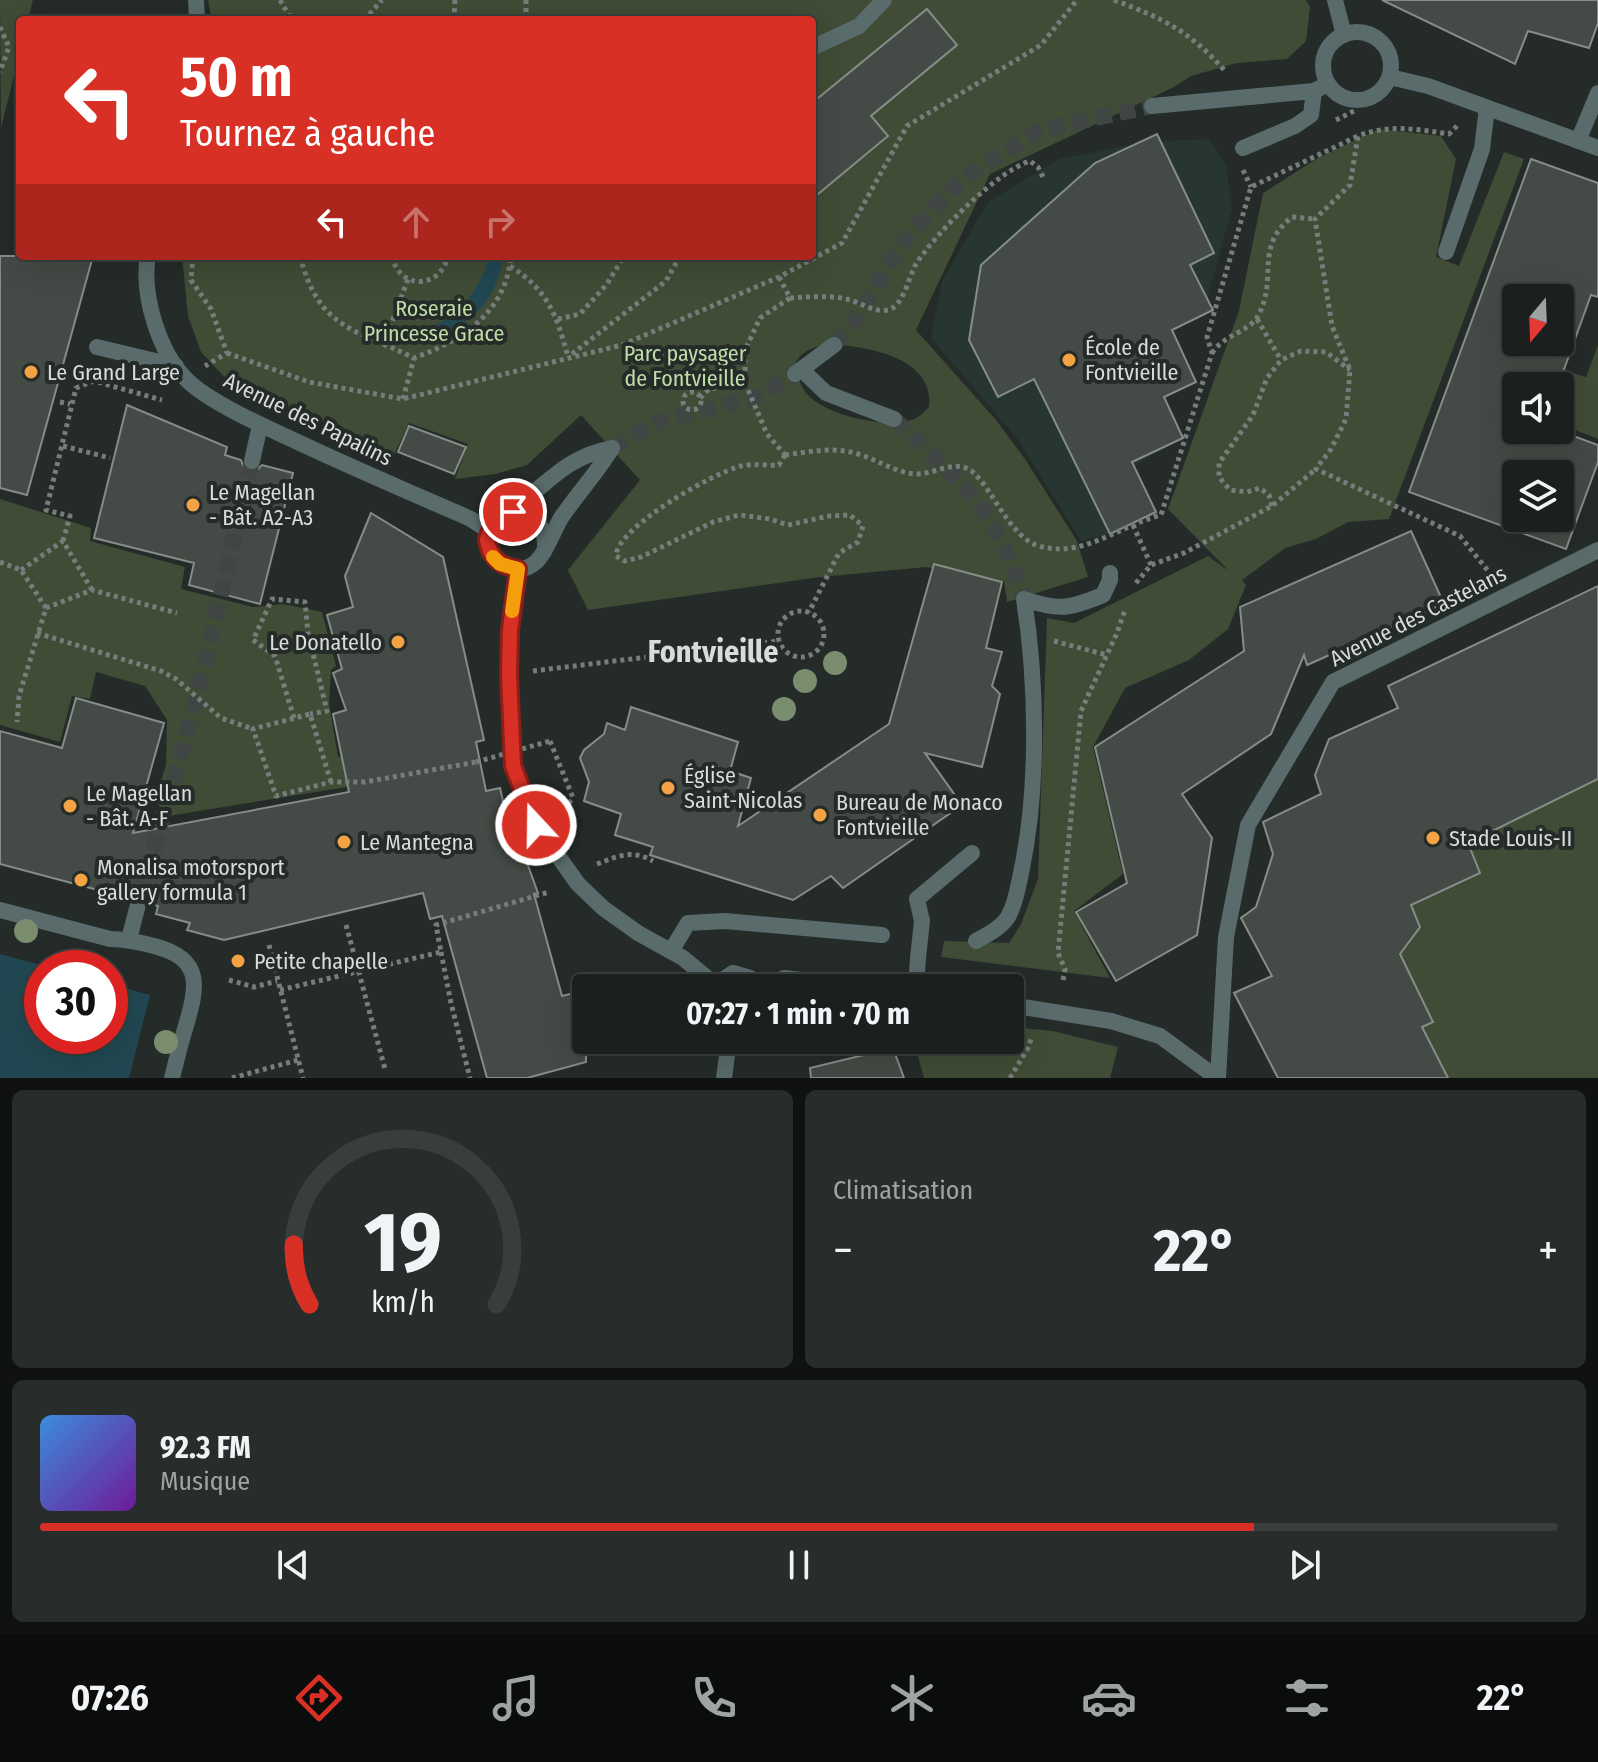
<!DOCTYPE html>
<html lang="fr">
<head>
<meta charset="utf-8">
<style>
  body { margin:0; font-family:"Fira Sans Condensed",sans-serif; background:#282d2c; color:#f1f3f6; height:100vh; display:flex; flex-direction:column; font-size:30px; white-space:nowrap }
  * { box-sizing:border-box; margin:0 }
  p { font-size:26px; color:#a0a3a4 }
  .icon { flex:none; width:44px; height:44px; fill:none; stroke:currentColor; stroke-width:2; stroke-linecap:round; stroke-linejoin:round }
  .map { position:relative; height:1078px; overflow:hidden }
  .panel { display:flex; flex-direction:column; gap:12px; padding:12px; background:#0f1211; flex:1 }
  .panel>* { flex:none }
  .guide { position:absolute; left:16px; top:16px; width:800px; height:244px; border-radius:8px; box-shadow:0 8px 32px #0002,0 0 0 2px #393e3d; background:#d93025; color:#fff; overflow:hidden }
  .needle { width:52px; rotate:199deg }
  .buttons { position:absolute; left:1502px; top:284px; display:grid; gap:16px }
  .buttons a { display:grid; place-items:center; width:72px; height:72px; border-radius:8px; background:#1b201f; box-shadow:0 8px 32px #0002,0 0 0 2px #393e3d; font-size:40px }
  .speed { position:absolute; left:24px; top:950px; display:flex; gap:16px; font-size:40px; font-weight:700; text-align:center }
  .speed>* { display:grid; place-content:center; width:104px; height:104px; border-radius:50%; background:#1b201f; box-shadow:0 8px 32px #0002,0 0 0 2px #393e3d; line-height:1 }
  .speed .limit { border:12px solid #d22; background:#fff; color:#111 }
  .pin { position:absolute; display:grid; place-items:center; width:68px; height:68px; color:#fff; margin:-34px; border:4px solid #fff; border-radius:50%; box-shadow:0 2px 8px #0007 }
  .me { position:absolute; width:88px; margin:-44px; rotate:339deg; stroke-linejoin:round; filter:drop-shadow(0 0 6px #0008) }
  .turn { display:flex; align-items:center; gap:28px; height:168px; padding:0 32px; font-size:36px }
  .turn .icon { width:104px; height:104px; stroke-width:2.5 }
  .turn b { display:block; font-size:56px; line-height:68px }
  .lanes { display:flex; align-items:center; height:76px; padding:0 32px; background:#0003; justify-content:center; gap:40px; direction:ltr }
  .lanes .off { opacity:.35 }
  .big { font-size:60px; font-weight:700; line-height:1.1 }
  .panel .widget { flex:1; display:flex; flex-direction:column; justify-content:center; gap:12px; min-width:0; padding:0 28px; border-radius:12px; background:#282d2c }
  .panel .dial { align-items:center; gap:0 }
  .dial svg { height:208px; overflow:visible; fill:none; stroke:#393e3d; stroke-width:7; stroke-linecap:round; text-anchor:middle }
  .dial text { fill:#f1f3f6; stroke:none }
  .song { display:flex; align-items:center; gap:24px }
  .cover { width:96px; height:96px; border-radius:12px; background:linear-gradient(135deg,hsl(210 70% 55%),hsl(280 70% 35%)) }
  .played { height:8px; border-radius:4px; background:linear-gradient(90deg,#d93025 80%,#393e3d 80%) }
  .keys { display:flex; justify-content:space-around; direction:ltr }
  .heat { display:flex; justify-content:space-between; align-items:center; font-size:44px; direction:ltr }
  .panel .tiles { flex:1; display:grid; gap:12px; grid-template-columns:1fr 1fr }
  .widget:last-child { grid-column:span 2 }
  .trip { position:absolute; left:572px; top:974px; width:452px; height:80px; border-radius:8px; background:#1b201f; box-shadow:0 8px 32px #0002,0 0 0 2px #393e3d; font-weight:700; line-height:80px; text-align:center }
  .tab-bar { display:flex; height:128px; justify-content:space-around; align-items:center; background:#0b0d0c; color:#a0a3a4 }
  .tab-bar .icon { width:56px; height:56px }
  .tab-bar .active { color:#d93025 }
  .tab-bar b { font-size:36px; color:#f1f3f6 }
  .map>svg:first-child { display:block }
  .built { fill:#273631 }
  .green { fill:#404c35; fill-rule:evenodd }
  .water { fill:#214852 }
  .building { fill:#444a45; stroke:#868d88; stroke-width:2; fill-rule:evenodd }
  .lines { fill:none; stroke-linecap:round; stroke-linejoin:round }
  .street-tunnel { stroke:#3f4644; stroke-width:16; stroke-dasharray:16 8; stroke-linecap:butt }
  .path { stroke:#777d7b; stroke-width:5; stroke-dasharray:4 4; stroke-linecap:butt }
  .lane { stroke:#596b6b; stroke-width:16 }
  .street { stroke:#596b6b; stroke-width:16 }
  .path-bridge { stroke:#777d7b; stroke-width:5; stroke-dasharray:4 4; stroke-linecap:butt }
  .lane-bridge { stroke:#596b6b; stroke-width:16 }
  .tree { fill:#7a8d6f }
  .route-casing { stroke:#8d1f18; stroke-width:20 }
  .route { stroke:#d93025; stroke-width:14 }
  .slow { stroke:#f59e0b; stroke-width:14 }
  .poi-dot { fill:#f4a344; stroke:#242b29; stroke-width:3 }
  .labels { text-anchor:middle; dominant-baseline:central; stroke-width:8; stroke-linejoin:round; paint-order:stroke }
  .park-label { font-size:22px; fill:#c0dda8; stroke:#242b29 }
  .poi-label { font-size:22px; fill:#d8dddb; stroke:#242b29; text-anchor:start }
  .street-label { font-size:22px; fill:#d8dddb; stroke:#242b29 }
  .district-label { font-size:30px; font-weight:bold; fill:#d8dddb; stroke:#242b29 }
</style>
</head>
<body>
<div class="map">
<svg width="1598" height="1078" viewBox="0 0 1598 1078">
  <rect width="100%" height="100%" fill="#242b29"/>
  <!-- built -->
  <polygon class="built" points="1209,139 1226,165 1232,208 1205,308 1172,330 1196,382 1164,398 1183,438 1126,470 1156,512 1110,534 1081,541 1017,438 931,338 942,281 988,202 1059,159 1147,142"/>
  <!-- green -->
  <g class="green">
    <polygon points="0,0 33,0 28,20 20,20 20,52 1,128"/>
    <path d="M208,0H1306L1310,7L1306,41L1287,59L1237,63L1191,76L1174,87L990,174L916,330L996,420L1025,459L1077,541L1088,577L1007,602L1004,581L926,567L820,577L588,610L568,570L640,480L581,415L527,465L495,474L455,479L468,444L409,423L394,455L229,382L201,352L188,316L182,256H812V20H212ZM827,344C864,346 935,356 929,407C925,411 920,417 914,419C888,429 827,416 808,395C801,388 798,376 794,367C799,352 812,347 827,344Z"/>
    <polygon points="1379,129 1441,136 1456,159 1436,257 1459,266 1504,152 1524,159 1389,519 1348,522 1316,539 1285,548 1242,580 1246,585 1228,629 1189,660 1125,688 1093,747 1123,874 1074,911 1110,978 941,957 944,941 1009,943 1021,924 1038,879 1047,618 1074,623 1208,556 1229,571 1168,509 1239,311 1263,193 1318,158"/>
    <polygon points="1598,345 1598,439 1560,424 1560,400 1572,373 1586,377"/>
    <polygon points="0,499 91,528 90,541 185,567 181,589 253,607 283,604 322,612 336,666 331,670 329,703 338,757 362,753 366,775 347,787 168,816 155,801 166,765 167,720 145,686 96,672 90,699 72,696 60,742 0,725"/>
    <polygon points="1598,586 1598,1078 1278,1078 1233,992 1272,976 1240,917 1256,907 1273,854 1263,822 1321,794 1315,775 1320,761 1336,766 1329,739 1398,708 1388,686"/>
    <polygon points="1010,1027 1053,1031 1118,1047 1110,1078 924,1078 916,1049 908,1040 1010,1040"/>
  </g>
  <!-- water -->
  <g class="water">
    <path d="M488,256H503C496,308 464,330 416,343L414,331C422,329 431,327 439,323C462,313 485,281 488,256Z"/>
    <polygon points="0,954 52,968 42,968 42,1036 110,1036 110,984 150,995 129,1078 0,1078"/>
  </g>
  <!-- building -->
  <g class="building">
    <polygon points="1382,0 1598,0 1598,23 1589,48 1528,31 1515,64"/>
    <polygon points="927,9 957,45 871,116 888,136 812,199 812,103"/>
    <polygon points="1157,134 1214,253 1190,265 1213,310 1172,330 1196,382 1164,397 1183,438 1132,462 1156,512 1110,534 1034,379 998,397 969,340 981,265 1095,163"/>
    <path d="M1531,159L1598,183V297L1591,295L1558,386H1516V430H1557L1598,445V462L1566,549L1409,492ZM1516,298H1560V342H1516ZM1516,474H1560V518H1516Z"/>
    <polygon points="0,256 93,256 27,495 0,488"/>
    <polygon points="127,405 227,447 225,455 241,460 244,468 249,471 256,471 262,465 293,473 260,604 189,585 194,563 94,538"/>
    <polygon points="409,426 466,447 454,474 398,452"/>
    <polygon points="371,513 443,557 484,740 476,742 486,791 500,788 517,861 526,860 538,893 534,894 562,996 586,990 586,1062 527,1078 487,1078 442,916 430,919 423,893 224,940 187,930 190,923 156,914 158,906 150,903 150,893 144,887 133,889 128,898 0,864 0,731 62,748 76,698 164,723 133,833 349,792 333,714 346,710 333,673 342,669 327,615 353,607 345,576"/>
    <polygon points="1411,531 1444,604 1307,665 1304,655 1271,734 1182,794 1212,838 1197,935 1116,981 1076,912 1127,883 1095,747 1244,651 1240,607"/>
    <polygon points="934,564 1002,582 986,648 1002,652 992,686 1000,694 982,767 925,753 962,805 843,888 831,876 793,900 650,855 653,847 615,835 621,814 584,801 589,782 580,758 584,750 604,734 607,723 625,730 631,707 738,742 730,771 751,778 738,826 889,724"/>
    <polygon points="1598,586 1598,779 1468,843 1480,873 1411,905 1420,927 1400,954 1433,1022 1422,1027 1448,1078 1278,1078 1234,993 1272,976 1241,918 1256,907 1273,854 1263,822 1321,794 1315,775 1329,739 1398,708 1388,686"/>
    <polygon points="893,1048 904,1078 811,1078 810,1068"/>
  </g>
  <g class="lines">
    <!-- street-tunnel -->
    <g class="street-tunnel">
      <polyline points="834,345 851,326 902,243 959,181 1040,130 1152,106"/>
      <path d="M894,419C917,442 944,464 966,489C993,520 1012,560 1024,599"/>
      <polyline points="612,448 659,421 754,398 795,374"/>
      <polyline points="140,897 196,701 252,461"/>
    </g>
    <!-- path -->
    <g class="path">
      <polyline points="280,0 290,17 289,20"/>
      <polyline points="526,0 526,19"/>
      <path d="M1114,0C1164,19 1190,31 1226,72"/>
      <polyline points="284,20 290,17 297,20"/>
      <polyline points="364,20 382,0"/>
      <polyline points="454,20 455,0"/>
      <polyline points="0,27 9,47 0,72"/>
      <polyline points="1336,120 1354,111"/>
      <path d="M1457,126L1449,134C1416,129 1389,124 1358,136L1350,185L1315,219L1332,326L1350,370L1346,419L1331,449L1316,469L1460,536L1493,577"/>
      <polyline points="1243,170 1251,187"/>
      <polyline points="193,256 191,280 211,309 227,353 205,366"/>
      <path d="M300,256C319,329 353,328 414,358C463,340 506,312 511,256"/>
      <path d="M392,256C399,290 440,290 448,256"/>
      <path d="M510,266C548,290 557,316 568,357"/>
      <polyline points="779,277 790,298 760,318 745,350 745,383 767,434 785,455"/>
      <path d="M790,298C809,297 828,295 846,299C859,301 873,313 888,310C903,307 909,276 916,264C935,234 996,172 1030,161L1038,167L1044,179"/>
      <polyline points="558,319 580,314 607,284 624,256"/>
      <polyline points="1257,319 1281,360"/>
      <polyline points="384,343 408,279"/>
      <polyline points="227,353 309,382 403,399 622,345 779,277 842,243 907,126 1041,45 1077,0"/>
      <path d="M1212,353C1224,334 1251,332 1259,314C1278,276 1254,247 1292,217L1315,219"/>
      <polyline points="572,354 666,281 680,256"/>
      <circle cx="692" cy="401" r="9"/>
      <polyline points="700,398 709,389 745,383"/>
      <polyline points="403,399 414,358"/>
      <polyline points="60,402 70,404"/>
      <polyline points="63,446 110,458"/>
      <path d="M785,455C810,452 833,446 858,454C878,460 894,472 915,474C934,475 957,457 974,473C994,492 1011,538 1039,546C1082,559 1121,525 1161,515L1212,353L1207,337L1251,187L1358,136"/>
      <path d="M785,455L779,465C767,466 753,463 741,466C713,473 617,527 616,556L625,561L641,557L713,522L739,515L770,519L788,525L829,516L850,515L863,526L858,542L839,553L809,612"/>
      <polyline points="1272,506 1269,495 1260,488 1247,492 1230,490 1219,477 1219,463 1253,415 1267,378 1281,360 1301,351 1326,352 1350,370"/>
      <polyline points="1133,525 1151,565"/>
      <polyline points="63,541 70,516 46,510 76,388 94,381 162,400"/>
      <polyline points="0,562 21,570 46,608 19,696 17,722"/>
      <polyline points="21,570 63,541 92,590"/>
      <polyline points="1136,583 1151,565 1184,553 1272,506 1316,469"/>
      <polyline points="46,608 92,590 177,613"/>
      <circle cx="801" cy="634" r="23"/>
      <polyline points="37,633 161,671 176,679 221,718 253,729"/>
      <polyline points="1054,641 1107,655"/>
      <polyline points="533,671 779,641"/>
      <polyline points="294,718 275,656 253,640 272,599 305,602 308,633 327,711 310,714"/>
      <polyline points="550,741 573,798 561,813"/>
      <polyline points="331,782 310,714 253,729 276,796 331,782 365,782 476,762"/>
      <path d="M597,864C619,856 631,849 653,861"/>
      <polyline points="346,925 385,1069"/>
      <polyline points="269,945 303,1078"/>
      <polyline points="441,952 451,1003 470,1078"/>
      <polyline points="229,980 254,987 277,981"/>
      <polyline points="1063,980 1065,969 1058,953 1081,711 1117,633 1125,610"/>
      <polyline points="280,990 441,952 436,925 549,892"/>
      <polyline points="232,1078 298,1060"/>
      <polyline points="1010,1078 1028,1048 1032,1036"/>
    </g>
    <!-- lane -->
    <g class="lane">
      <polyline points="812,48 859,26 884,0"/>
      <polyline points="1578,141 1598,93"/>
      <polyline points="1243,148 1295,126 1311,115 1314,91"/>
      <polyline points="1446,252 1482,149 1487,108"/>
      <polyline points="97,347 176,366"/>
      <polyline points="922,921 917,899 972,853"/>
      <path d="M976,941C988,934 1003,927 1009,915C1016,902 1018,887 1021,873C1039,789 1037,683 1024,599C1059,611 1069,609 1103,595L1110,580V573"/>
      <polyline points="671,951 688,923 725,921 882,935"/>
      <polyline points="916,988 918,958"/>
      <polyline points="1218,1078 1226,937 1248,825 1333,682 1598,550"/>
    </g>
    <!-- street -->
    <g class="street">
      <polyline points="196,0 197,20"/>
      <polyline points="1335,0 1344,35"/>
      <circle cx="1357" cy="66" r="34"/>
      <polyline points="1390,77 1428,86 1598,148"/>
      <polyline points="1152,106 1314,91 1328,84"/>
      <path d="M148,256C141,294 159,353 187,380C208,401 259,424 287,437C348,466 409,492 471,519L489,531"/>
      <polyline points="802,370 826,393 894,419"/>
      <polyline points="795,374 834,345"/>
      <polyline points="252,461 260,425"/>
      <path d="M506,513C546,488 561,458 612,448"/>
      <path d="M545,546C545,529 539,520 524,512C504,511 491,519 487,540C491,563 517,580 537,561C547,551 553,531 561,518C577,494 597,473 612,448"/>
      <polyline points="518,569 510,630 509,674 513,766 536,825 578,884 603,908 638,933 683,958 718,987"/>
      <path d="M0,910L110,939C126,939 139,942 154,946C205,959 197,988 185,1029C180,1045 176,1062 172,1078"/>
      <polyline points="129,939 140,897"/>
      <polyline points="717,988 721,981 733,973 750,978 757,988"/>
      <polyline points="762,988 784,978 874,988"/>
      <polyline points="1010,1005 1111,1021 1160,1036 1217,1078"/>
      <polyline points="724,1078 729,1040"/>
    </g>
    <!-- path-bridge -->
    <polyline class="path-bridge" points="476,762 550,741"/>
    <!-- lane-bridge -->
    <polyline class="lane-bridge" points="918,958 922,921"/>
  </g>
  <!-- trees -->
  <g class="tree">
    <circle cx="835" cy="663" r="12"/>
    <circle cx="805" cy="681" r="12"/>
    <circle cx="784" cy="709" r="12"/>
    <circle cx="26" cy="931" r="12"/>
    <circle cx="166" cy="1042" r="12"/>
  </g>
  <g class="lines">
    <defs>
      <path id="route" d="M513,512C498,516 491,524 487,540C490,558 500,566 518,569L510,630L509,674L513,766L536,825"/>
    </defs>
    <!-- route casing -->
    <use href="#route" class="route-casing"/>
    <!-- route -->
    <use href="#route" class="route"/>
    <!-- slow -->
    <polyline class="slow" points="493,557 500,564 518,569 512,611"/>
  </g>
  <!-- markers -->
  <g class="poi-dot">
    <circle cx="1069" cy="360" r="8"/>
    <circle cx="31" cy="372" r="8"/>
    <circle cx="193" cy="505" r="8"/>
    <circle cx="398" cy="642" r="8"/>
    <circle cx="668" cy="788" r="8"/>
    <circle cx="70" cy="806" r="8"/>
    <circle cx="820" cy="815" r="8"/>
    <circle cx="1433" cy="838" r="8"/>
    <circle cx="344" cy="842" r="8"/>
    <circle cx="81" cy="880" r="8"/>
    <circle cx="238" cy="961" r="8"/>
  </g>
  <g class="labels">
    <!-- park labels -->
    <g class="park-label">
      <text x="434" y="308">Roseraie<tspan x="434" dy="25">Princesse Grace</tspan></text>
      <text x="685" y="353">Parc paysager<tspan x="685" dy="25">de Fontvieille</tspan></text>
    </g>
    <!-- poi labels -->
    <g class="poi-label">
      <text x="1085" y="347">École de<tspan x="1085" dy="25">Fontvieille</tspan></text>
      <text x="47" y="372">Le Grand Large</text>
      <text x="209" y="492">Le Magellan<tspan x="209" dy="25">- Bât. A2-A3</tspan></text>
      <text x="382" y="642" text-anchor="end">Le Donatello</text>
      <text x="684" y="775">Église<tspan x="684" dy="25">Saint-Nicolas</tspan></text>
      <text x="86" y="793">Le Magellan<tspan x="86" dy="25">- Bât. A-F</tspan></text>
      <text x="836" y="802">Bureau de Monaco<tspan x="836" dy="25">Fontvieille</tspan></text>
      <text x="1449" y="838">Stade Louis-II</text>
      <text x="360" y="842">Le Mantegna</text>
      <text x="97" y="867">Monalisa motorsport<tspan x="97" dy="25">gallery formula 1</tspan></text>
      <text x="254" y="961">Petite chapelle</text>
    </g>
    <!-- street labels -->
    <g class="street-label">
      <text transform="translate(308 419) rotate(26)">Avenue des Papalins</text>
      <text transform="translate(1418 616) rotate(-27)">Avenue des Castelans</text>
    </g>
    <!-- district labels -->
    <g class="district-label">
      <text x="713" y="652">Fontvieille</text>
    </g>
  </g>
</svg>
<div class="buttons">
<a><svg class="needle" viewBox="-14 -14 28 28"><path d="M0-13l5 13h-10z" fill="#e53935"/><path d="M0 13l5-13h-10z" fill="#a0a3a4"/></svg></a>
<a><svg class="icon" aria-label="sound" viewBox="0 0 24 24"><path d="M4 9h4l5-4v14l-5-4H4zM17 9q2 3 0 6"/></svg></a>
<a><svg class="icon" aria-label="layers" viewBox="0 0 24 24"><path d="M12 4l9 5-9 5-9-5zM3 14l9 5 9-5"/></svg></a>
</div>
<div class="speed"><div class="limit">30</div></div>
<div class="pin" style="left:513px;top:512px;background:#d93025"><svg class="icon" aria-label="arrive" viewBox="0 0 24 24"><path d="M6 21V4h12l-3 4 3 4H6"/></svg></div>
<svg class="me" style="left:536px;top:825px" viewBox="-20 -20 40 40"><circle r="17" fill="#d93025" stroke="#fff" stroke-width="3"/><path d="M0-11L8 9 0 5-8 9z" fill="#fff"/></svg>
<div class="trip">07:27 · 1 min · 70 m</div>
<div class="guide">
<div class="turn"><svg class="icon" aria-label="left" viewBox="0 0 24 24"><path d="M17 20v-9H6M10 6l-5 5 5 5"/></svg><div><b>50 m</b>Tournez à gauche</div></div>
<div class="lanes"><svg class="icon" aria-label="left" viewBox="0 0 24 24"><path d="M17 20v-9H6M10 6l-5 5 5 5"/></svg><svg class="icon off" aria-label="ahead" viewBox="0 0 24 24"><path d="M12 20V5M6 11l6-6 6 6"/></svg><svg class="icon off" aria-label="right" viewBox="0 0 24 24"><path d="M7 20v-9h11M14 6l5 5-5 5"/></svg></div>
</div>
</div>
<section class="panel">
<div class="tiles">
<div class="widget dial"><svg viewBox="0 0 100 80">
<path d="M14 69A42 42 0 1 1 86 69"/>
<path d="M14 69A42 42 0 0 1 8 46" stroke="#d93025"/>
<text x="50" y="56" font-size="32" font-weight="700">19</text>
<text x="50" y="72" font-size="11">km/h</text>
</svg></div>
<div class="widget"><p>Climatisation</p>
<div class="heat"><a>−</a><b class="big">22°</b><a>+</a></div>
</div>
<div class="widget">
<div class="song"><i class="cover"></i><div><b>92.3 FM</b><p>Musique</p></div></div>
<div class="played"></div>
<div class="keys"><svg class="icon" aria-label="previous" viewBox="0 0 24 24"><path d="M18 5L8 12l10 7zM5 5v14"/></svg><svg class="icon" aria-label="pause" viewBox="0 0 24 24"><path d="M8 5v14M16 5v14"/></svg><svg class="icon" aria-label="next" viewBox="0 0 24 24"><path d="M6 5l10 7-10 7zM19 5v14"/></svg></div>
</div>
</div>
</section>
<nav class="tab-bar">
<b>07:26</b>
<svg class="icon active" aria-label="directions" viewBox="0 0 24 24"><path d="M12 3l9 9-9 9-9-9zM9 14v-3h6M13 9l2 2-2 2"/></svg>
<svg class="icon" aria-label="music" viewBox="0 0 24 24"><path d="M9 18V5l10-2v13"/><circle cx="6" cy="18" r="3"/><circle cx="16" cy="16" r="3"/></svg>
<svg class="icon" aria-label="phone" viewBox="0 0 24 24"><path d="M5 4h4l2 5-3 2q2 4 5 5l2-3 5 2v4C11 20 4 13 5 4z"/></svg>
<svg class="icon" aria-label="climate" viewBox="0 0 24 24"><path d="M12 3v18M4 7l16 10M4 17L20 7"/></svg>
<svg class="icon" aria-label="car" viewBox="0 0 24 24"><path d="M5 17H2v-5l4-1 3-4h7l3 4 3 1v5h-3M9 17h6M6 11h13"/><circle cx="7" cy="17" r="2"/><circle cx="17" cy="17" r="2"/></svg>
<svg class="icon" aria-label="filters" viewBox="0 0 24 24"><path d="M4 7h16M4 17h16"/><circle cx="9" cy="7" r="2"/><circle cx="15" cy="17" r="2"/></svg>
<b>22°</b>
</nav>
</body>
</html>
